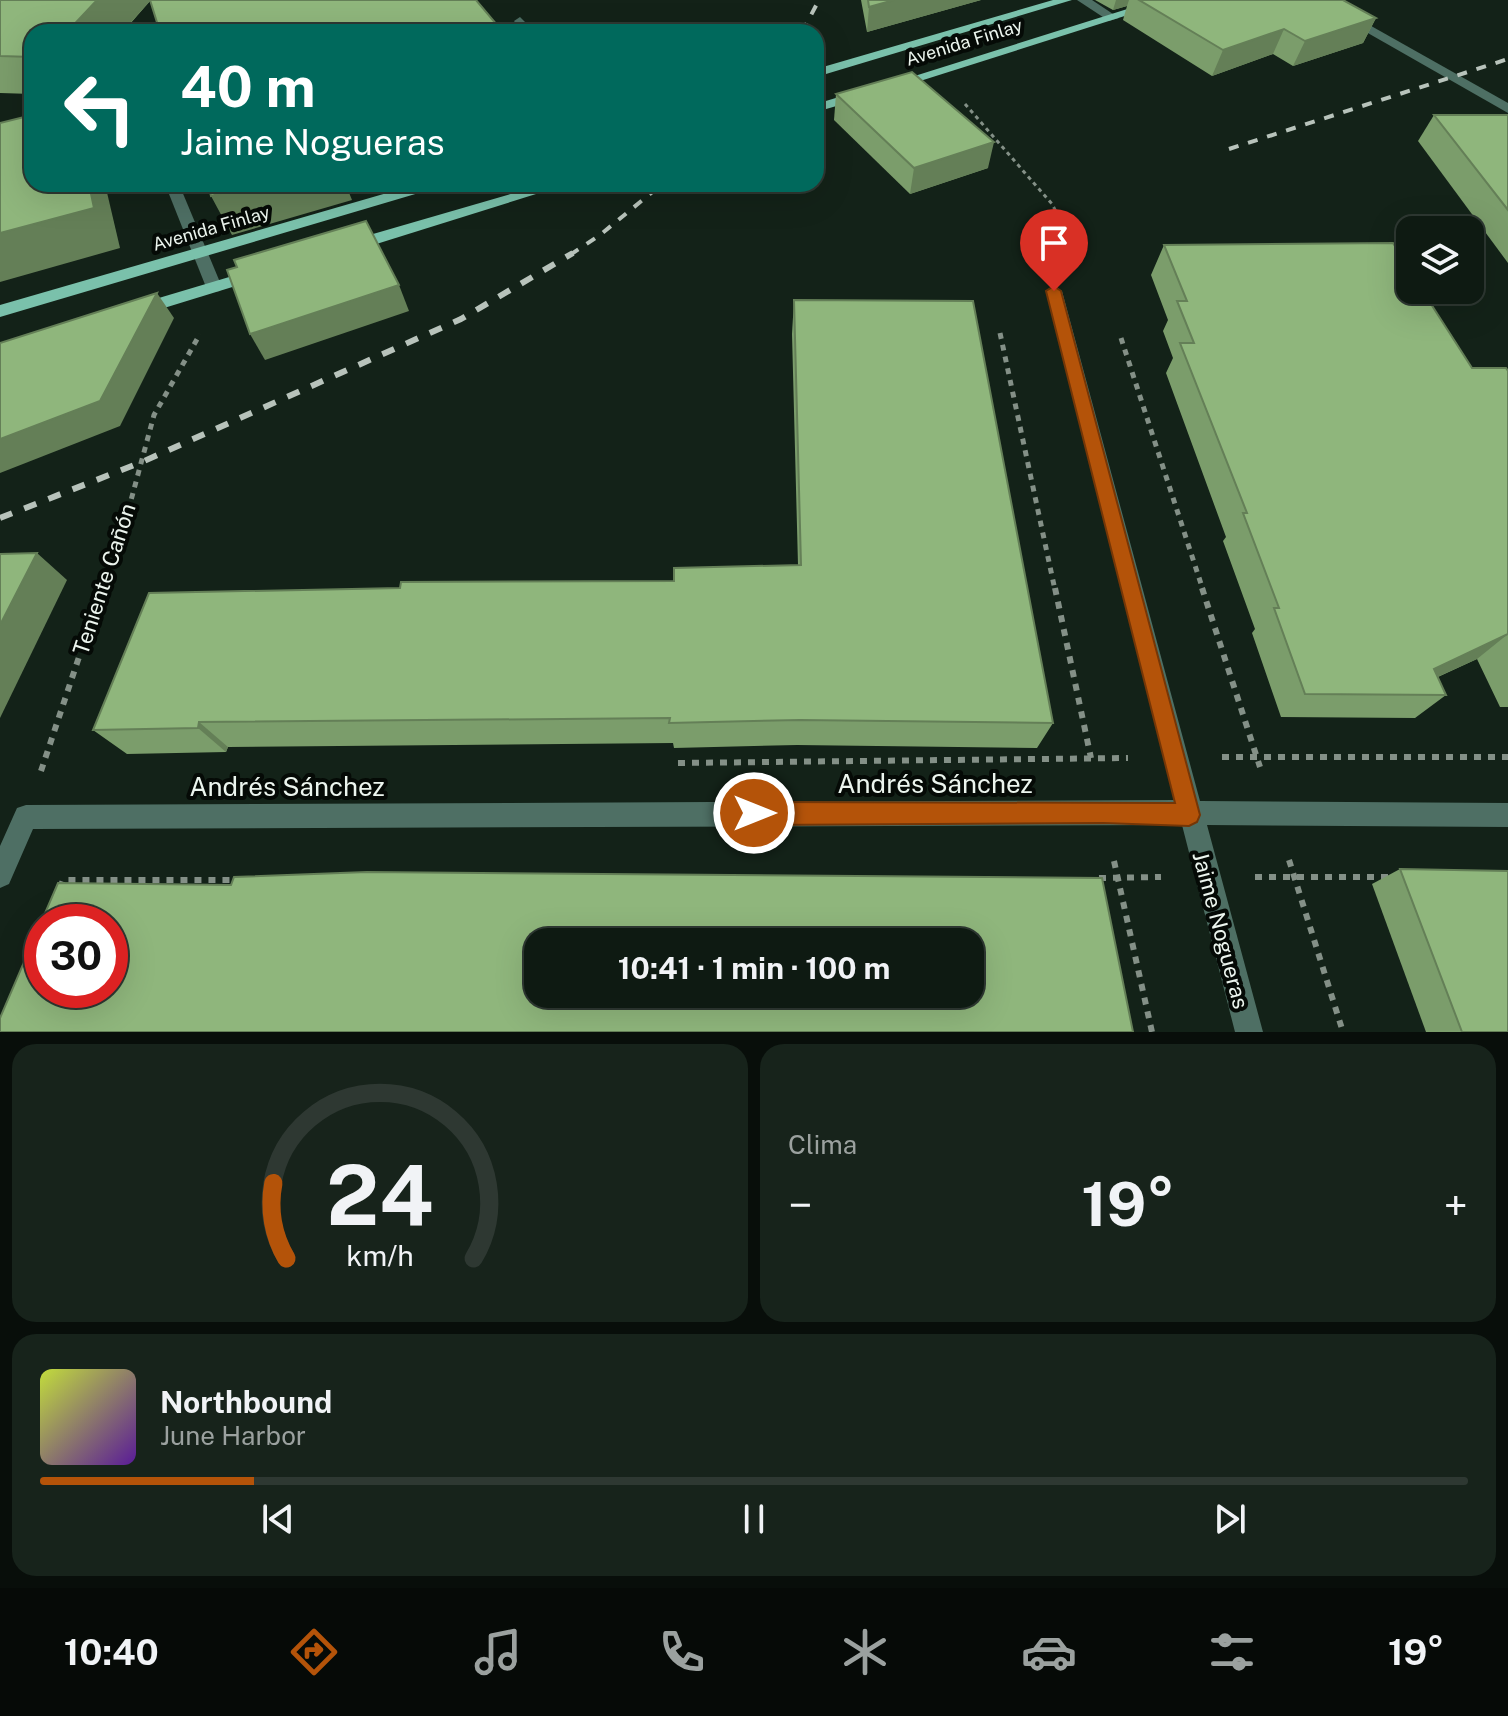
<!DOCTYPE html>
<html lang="es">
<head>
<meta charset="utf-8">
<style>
  body { margin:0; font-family:"Public Sans",sans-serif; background:#17231b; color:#f1f3f6; height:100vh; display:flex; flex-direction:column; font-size:30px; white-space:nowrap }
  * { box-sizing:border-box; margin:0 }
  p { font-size:26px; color:#9ba19f }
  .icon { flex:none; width:44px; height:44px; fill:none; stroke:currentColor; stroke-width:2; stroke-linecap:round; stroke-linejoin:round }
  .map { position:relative; height:1032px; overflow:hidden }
  .sheet { display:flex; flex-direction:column; gap:12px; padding:12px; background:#080e0a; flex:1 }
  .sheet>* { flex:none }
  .hud { position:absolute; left:24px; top:24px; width:800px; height:168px; border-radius:24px; box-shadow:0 8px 32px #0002,0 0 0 2px #2e3832; background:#00695c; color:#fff; overflow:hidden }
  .fabs { position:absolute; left:1396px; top:216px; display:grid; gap:16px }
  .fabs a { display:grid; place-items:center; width:88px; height:88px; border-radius:16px; background:#0e1a12; box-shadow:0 8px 32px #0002,0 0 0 2px #2e3832; font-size:40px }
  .speed { position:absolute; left:24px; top:904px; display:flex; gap:16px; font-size:40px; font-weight:700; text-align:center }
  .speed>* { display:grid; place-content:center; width:104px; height:104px; border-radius:50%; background:#0e1a12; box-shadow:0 8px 32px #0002,0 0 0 2px #2e3832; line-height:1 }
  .speed .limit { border:12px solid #d22; background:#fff; color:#111 }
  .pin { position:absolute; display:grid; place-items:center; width:68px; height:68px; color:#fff; margin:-82px -34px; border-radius:50% 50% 50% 0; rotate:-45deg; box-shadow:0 0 8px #0007 }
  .pin .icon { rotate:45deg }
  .me { position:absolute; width:88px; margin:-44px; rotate:90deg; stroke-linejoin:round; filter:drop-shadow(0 0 6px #0008) }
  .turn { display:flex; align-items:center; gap:28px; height:168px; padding:0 24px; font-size:36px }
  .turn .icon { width:104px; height:104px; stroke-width:2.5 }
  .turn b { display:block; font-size:56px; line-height:68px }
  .big { font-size:60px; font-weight:700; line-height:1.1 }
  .sheet .card { flex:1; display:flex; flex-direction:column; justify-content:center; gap:12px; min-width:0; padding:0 28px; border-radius:24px; background:#17231b }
  .sheet .dial { align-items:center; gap:0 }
  .dial svg { height:208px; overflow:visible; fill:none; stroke:#2e3832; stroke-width:7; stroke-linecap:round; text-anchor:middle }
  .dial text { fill:#f1f3f6; stroke:none }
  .song { display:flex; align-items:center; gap:24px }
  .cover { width:96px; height:96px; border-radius:12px; background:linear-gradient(135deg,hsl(70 70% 55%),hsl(270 70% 35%)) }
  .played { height:8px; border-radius:4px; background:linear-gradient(90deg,#b45309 15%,#2e3832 15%) }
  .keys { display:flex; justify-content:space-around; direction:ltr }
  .heat { display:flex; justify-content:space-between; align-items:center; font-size:44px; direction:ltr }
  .sheet .tiles { flex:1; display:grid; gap:12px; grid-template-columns:1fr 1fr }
  .card:last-child { grid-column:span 2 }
  .trip { position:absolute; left:524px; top:928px; width:460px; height:80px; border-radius:24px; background:#0e1a12; box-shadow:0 8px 32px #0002,0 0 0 2px #2e3832; font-weight:700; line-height:80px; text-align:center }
  .tabs { display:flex; height:128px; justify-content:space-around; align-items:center; background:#060a07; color:#9ba19f }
  .tabs .icon { width:56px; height:56px }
  .tabs .current { color:#b45309 }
  .tabs b { font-size:36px; color:#f1f3f6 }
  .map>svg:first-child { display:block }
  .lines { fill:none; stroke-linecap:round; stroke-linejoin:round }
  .path-far2 { stroke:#849087; stroke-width:3; stroke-dasharray:4 4; stroke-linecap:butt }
  .path-far1 { stroke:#849087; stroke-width:5; stroke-dasharray:6 6; stroke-linecap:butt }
  .path { stroke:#849087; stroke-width:6; stroke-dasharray:7 7; stroke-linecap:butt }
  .service { fill:#4e6f64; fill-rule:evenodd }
  .minor { fill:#4e6f64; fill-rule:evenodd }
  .primary { fill:#7ac1ab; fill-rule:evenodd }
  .rail-far1 { stroke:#b8c3bb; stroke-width:4; stroke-dasharray:10 10; stroke-linecap:butt }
  .rail { stroke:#b8c3bb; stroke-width:6; stroke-dasharray:13 13; stroke-linecap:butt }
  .wall { fill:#7b9d6b }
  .shaded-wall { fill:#647f57 }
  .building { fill:#8fb67c; stroke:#647f57; stroke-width:2; fill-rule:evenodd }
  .route { fill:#b45309; stroke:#753606; stroke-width:2 }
  .labels { text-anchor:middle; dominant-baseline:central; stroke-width:8; stroke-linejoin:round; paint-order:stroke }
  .far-street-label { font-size:18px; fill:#ecf5ee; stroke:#050a06 }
  .street-label { font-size:22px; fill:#ecf5ee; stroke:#050a06 }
  .near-street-label { font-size:26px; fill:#ecf5ee; stroke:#050a06 }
</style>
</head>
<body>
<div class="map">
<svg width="1508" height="1032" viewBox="0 0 1508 1032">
  <rect width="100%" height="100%" fill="#132218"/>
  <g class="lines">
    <!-- path-far2 -->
    <polyline class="path-far2" points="965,104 1052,204 1071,240 1066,255"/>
    <!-- path-far1 -->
    <g class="path-far1">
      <polyline points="1066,256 1067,253"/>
      <polyline points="1000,333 1055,590"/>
      <polyline points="1121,338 1203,590"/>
      <polyline points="101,590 130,504 154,415 200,334"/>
    </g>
    <!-- path -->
    <g class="path">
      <polyline points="1055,588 1091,758"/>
      <polyline points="1202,588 1260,767"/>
      <polyline points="1222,757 1508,757"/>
      <polyline points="678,763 1128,758"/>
      <polyline points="41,771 102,588"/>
      <polyline points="1289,860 1343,1032"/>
      <polyline points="1114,861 1152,1032"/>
      <polyline points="1255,877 1389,877"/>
      <polyline points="1099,878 1161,877"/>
      <polyline points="60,888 63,880 237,880"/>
    </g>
    <!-- service -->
    <g class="service">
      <polygon points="1077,0 1092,0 1119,18 1109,21"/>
      <polygon points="520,17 535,32 522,32 514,21"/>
    </g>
    <!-- minor -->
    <g class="minor">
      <polygon points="1310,0 1325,0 1508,103 1508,113"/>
      <polygon points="165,184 179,184 222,287 220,291 214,292 206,287"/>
      <polygon points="1054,285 1062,291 1200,801 1508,803 1508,827 1207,825 1263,1032 1235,1032 1182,825 33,829 9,884 0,888 0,846 17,808 26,805 1176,800 1046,291"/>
    </g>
    <!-- primary -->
    <g class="primary">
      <polygon points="1053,0 1072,0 816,77 816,69"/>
      <polygon points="1156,0 1175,0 898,88 886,85"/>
      <polygon points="862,90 869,94 867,97 816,112 816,104"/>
      <polygon points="418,184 441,184 439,187 0,317 0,305"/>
      <polygon points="545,184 568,184 354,251 342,251 340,247 342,243"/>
      <polygon points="256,269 264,274 262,278 138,316 130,310 132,306"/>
    </g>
    <!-- rail-far1 -->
    <g class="rail-far1">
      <polyline points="802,32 819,0"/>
      <polyline points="1229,149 1508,59"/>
      <polyline points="570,255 600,235 662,184"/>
    </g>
    <!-- rail -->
    <polyline class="rail" points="0,518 142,462 461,319 573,253"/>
  </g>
  <!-- wall -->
  <g class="wall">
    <polygon points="0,0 476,0 150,1 123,32 32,32 32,94 0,93"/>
    <polygon points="861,0 981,0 867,32"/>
    <polygon points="1095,0 1343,0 1376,18 1363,43 1293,66 1273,54 1212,76 1123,20 1127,6 1113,10"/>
    <polygon points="836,94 988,168 910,194 834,120"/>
    <polygon points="1434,115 1508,115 1508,263 1418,141"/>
    <polygon points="1164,245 1472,368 1508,371 1508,707 1500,707 1477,659 1438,677 1446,695 1415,718 1281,717 1252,633 1255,629 1223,541 1226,537 1166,373 1173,358 1163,331 1168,320 1151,275"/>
    <polygon points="794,300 1053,723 1037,748 797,745 674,748 673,743 228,747 226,752 127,754 93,730 400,588 674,581 798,565 792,334"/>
    <polygon points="1400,869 1508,1032 1426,1032 1372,884"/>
  </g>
  <!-- shaded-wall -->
  <g class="shaded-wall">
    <polygon points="97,0 151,0 122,32 67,32"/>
    <polygon points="894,0 981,0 867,32 869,7"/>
    <polygon points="1116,0 1129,0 1127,6 1113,10"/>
    <polygon points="1376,18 1363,43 1293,66 1305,41"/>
    <polygon points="1284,29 1273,54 1212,76 1223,50"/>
    <polygon points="994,142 988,168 910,194 914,168"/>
    <polygon points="89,184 105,184 120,248 0,282 0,233"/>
    <polygon points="255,184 351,184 346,185 352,200 232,235 211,196"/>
    <polygon points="399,285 409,311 265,360 250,334"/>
    <polygon points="157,293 174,318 120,426 0,473 0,439"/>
    <polygon points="37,553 67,580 0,718 0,625"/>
    <polygon points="1508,634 1477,659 1404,692 1434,669"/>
    <polygon points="199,722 228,747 226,752 198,728"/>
  </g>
  <!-- building -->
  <g class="building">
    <polygon points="0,0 97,0 67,32 32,32 32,57 0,56"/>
    <polygon points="150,0 476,0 503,32 160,32"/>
    <polygon points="868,0 894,0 869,7"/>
    <polygon points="1139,0 1343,0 1376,18 1305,41 1284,29 1223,50"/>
    <polygon points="912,72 994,142 914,168 836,94"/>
    <polygon points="32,115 32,184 89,184 94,208 0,233 0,123"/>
    <polygon points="1434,115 1508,115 1508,210"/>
    <polygon points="208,184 255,184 211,196"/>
    <polygon points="366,221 399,285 250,334 227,270 237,267 234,260"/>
    <polygon points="1393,243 1410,270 1410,290 1422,290 1472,368 1506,368 1508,371 1508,634 1434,669 1446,695 1305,694 1274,608 1279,608 1243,513 1247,513 1180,343 1194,343 1177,301 1187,301 1164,245"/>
    <polygon points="157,293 100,401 0,439 0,343"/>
    <polygon points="794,300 973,301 1053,723 800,720 669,723 670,718 199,722 198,728 93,730 149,593 400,588 401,582 674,581 674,568 801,565"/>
    <polygon points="37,553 0,625 0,554"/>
    <polygon points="1400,869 1508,871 1508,1032 1462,1032"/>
    <path d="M367,872L1102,878L1133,1032H0V1018L58,883L231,885L234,877ZM42,922H110V990H42ZM538,942H970V994H538Z"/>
  </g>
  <!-- route -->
  <polygon class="route" points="1054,286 1061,291 1200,815 1197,822 1189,826 1103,823 754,825 746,821 743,813 746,806 754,802 1175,803 1046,291"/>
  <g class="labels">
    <!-- far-street labels -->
    <g class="far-street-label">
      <text transform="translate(964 42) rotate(-17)">Avenida Finlay</text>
      <text transform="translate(211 228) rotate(-16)">Avenida Finlay</text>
    </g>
    <!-- street labels -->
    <g class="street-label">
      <text transform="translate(104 579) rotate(-72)">Teniente Cañón</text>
      <text transform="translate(1221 930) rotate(75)">Jaime Nogueras</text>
    </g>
    <!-- near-street labels -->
    <g class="near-street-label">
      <text x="935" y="783">Andrés Sánchez</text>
      <text x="287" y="786">Andrés Sánchez</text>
    </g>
  </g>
</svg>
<div class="fabs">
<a><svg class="icon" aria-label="layers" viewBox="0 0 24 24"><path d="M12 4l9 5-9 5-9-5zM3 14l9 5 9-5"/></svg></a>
</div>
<div class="speed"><div class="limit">30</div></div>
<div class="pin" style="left:1054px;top:291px;background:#d93025"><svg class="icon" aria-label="arrive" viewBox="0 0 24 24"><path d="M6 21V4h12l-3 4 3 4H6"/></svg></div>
<svg class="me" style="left:754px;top:813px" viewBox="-20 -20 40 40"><circle r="17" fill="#b45309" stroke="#fff" stroke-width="3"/><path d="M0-11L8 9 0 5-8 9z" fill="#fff"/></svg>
<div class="trip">10:41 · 1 min · 100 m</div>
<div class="hud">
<div class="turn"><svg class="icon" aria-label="left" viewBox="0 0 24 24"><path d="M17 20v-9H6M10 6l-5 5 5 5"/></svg><div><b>40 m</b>Jaime Nogueras</div></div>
</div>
</div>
<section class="sheet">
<div class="tiles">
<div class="card dial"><svg viewBox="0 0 100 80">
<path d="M14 69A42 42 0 1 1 86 69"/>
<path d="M14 69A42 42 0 0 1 9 40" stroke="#b45309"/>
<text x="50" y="56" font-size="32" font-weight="700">24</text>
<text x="50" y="72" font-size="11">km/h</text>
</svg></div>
<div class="card"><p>Clima</p>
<div class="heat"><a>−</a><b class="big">19°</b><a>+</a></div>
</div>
<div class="card">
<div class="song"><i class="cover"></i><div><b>Northbound</b><p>June Harbor</p></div></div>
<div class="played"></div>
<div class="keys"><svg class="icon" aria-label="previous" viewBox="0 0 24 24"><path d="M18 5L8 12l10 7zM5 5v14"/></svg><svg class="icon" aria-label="pause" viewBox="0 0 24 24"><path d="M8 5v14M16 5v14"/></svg><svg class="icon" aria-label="next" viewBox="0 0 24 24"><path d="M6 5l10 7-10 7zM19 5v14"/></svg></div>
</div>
</div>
</section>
<nav class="tabs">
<b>10:40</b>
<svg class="icon current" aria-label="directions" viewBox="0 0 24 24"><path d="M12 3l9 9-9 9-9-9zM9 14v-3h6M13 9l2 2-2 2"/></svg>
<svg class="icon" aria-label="music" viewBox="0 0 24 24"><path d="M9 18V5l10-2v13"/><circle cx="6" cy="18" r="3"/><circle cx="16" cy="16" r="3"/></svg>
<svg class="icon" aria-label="phone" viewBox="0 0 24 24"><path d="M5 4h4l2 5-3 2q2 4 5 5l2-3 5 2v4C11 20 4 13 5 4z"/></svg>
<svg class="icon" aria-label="climate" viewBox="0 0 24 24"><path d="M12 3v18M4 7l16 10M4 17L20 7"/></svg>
<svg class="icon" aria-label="car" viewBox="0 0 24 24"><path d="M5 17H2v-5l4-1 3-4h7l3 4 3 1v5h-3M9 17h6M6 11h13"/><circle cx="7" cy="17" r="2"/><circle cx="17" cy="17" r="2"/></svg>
<svg class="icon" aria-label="filters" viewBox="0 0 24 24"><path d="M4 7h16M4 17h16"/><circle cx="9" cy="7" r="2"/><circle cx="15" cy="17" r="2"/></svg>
<b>19°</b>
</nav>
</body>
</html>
